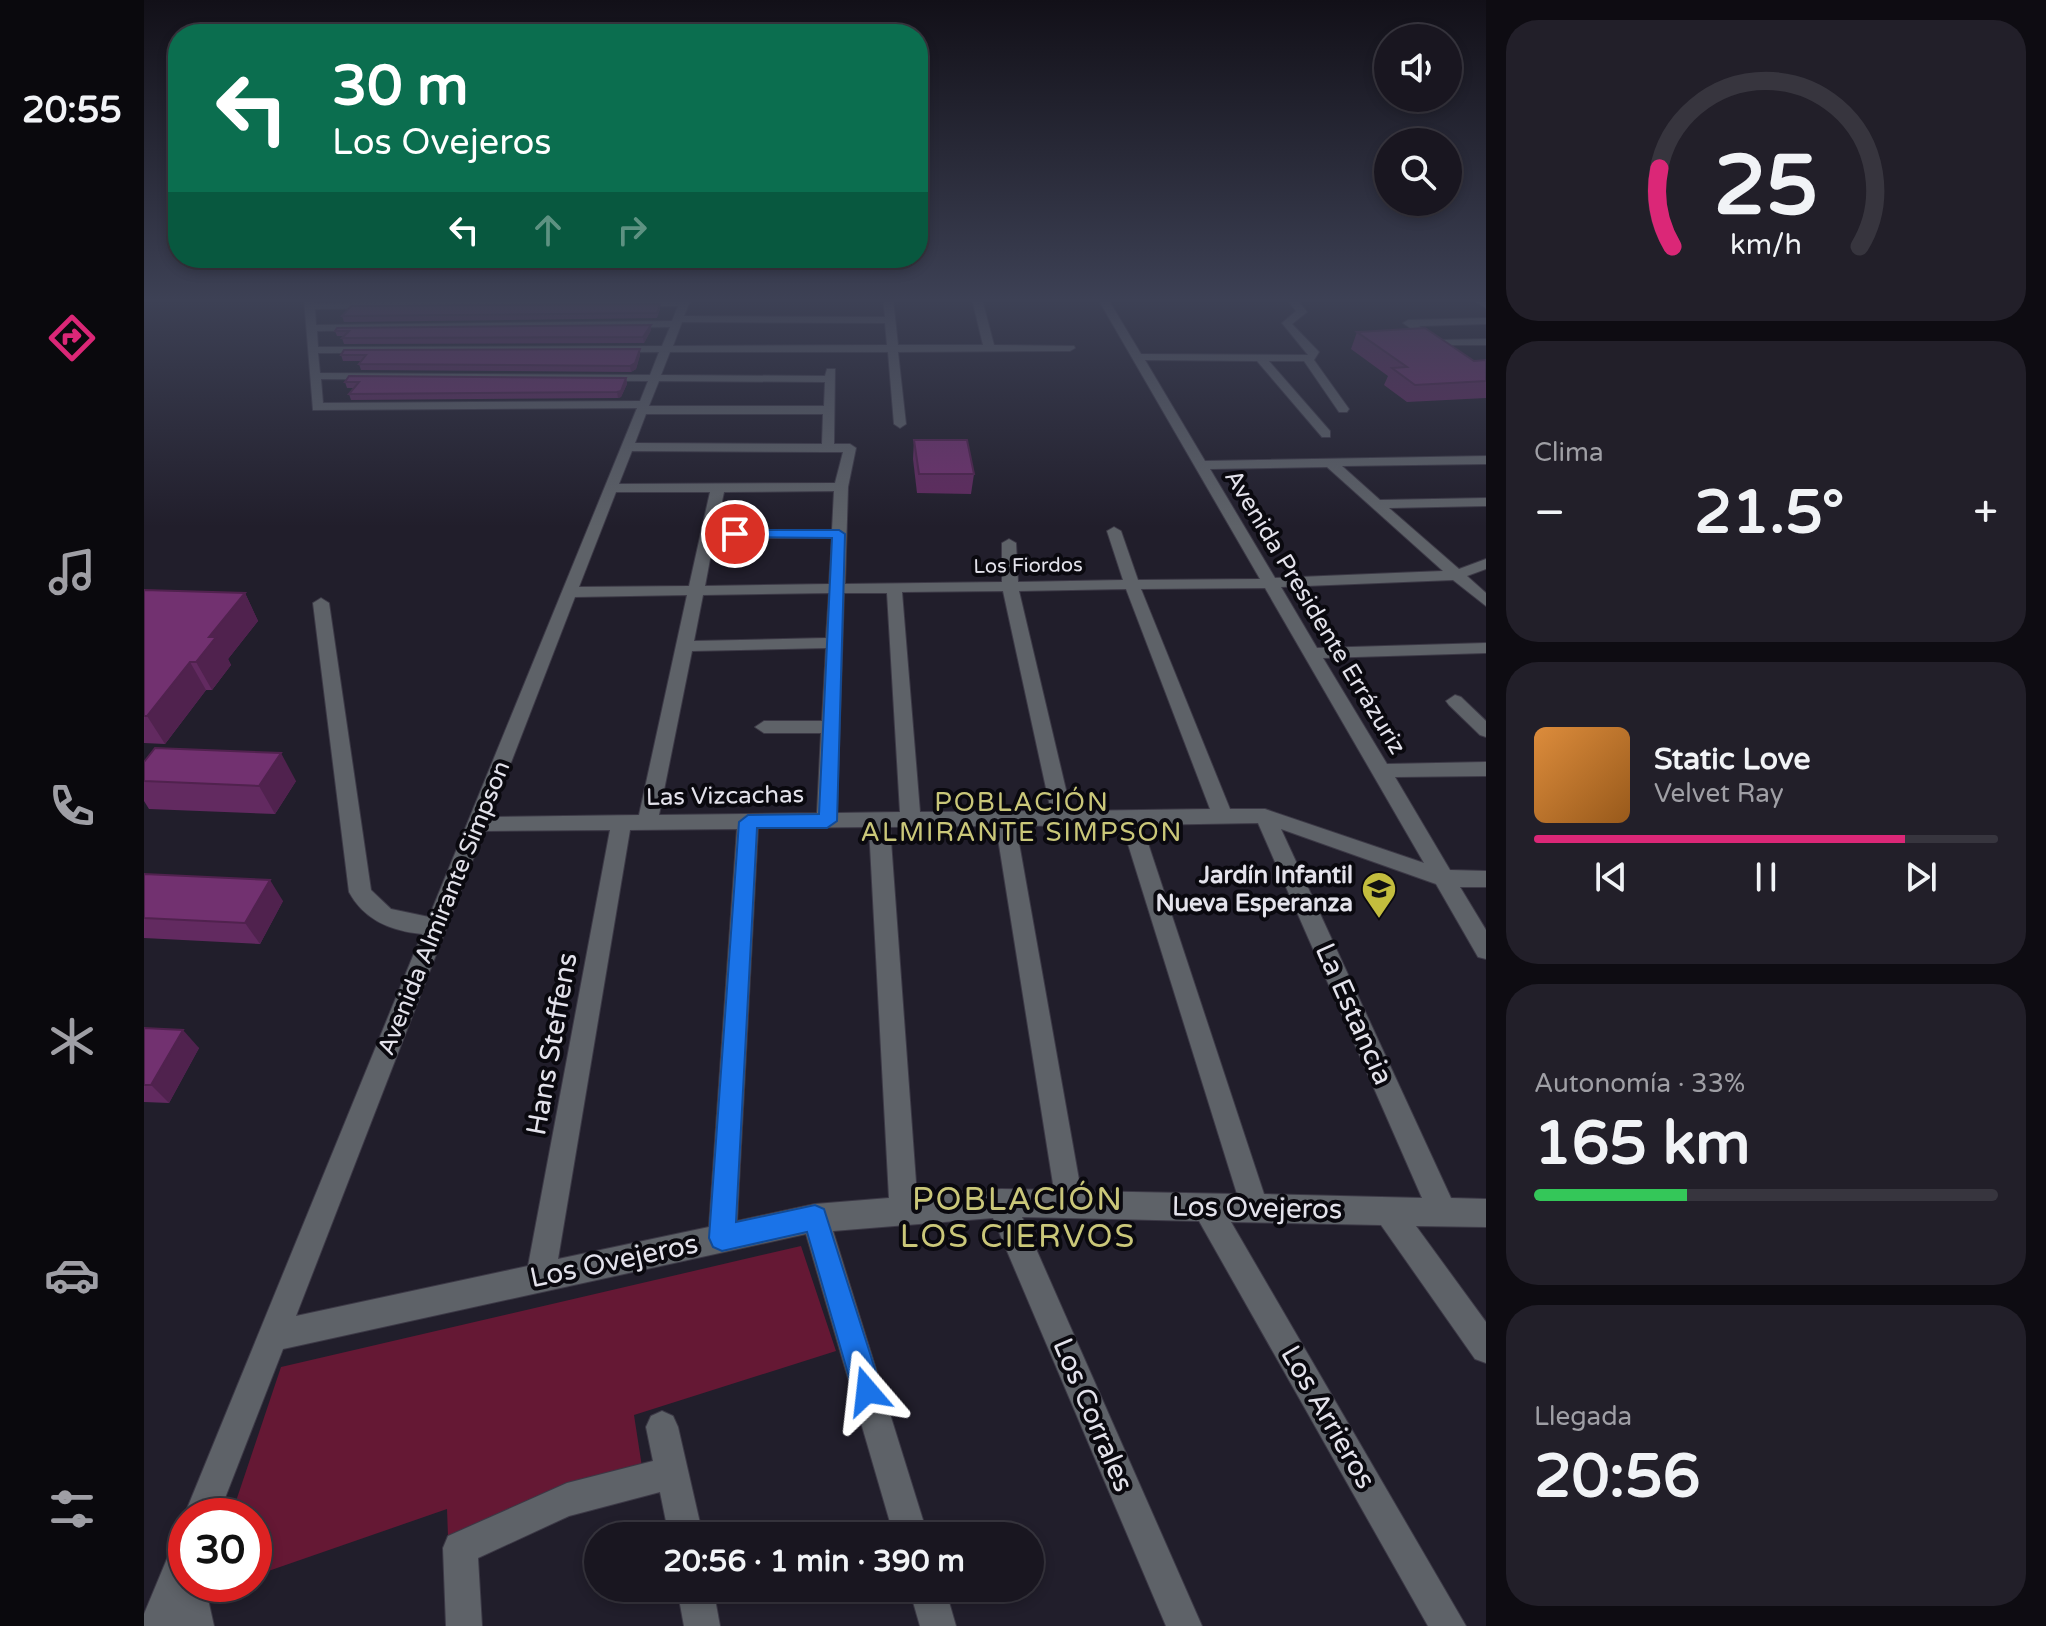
<!DOCTYPE html>
<html lang="es">
<head>
<meta charset="utf-8">
<style>
  body { margin:0; font-family:"Varela Round",sans-serif; background:#221f29; color:#f1f3f6; height:100vh; display:flex; flex-direction:column; font-size:30px; white-space:nowrap }
  * { box-sizing:border-box; margin:0 }
  p { font-size:26px; color:#9f9fa5 }
  .icon { flex:none; width:44px; height:44px; fill:none; stroke:currentColor; stroke-width:2; stroke-linecap:round; stroke-linejoin:round }
  .map { position:relative; flex:1; overflow:hidden }
  .sheet { display:flex; flex-direction:column; gap:20px; padding:20px; background:#0e0c12; width:560px }
  .sheet>* { flex:none }
  .guide { position:absolute; left:24px; top:24px; width:760px; height:244px; border-radius:32px; box-shadow:0 4px 12px #0003,0 0 0 2px #37353e; background:#0b6e4f; color:#fff; overflow:hidden }
  .fabs { position:absolute; left:1230px; top:24px; display:grid; gap:16px }
  .fabs a { display:grid; place-items:center; width:88px; height:88px; border-radius:50%; background:#191620; box-shadow:0 4px 12px #0003,0 0 0 2px #37353e; font-size:40px }
  .speed { position:absolute; left:24px; top:1498px; display:flex; gap:16px; font-size:40px; font-weight:700; text-align:center }
  .speed>* { display:grid; place-content:center; width:104px; height:104px; border-radius:50%; background:#191620; box-shadow:0 4px 12px #0003,0 0 0 2px #37353e; line-height:1 }
  .speed .limit { border:12px solid #d22; background:#fff; color:#111 }
  .pin { position:absolute; display:grid; place-items:center; width:68px; height:68px; color:#fff; margin:-34px; border:4px solid #fff; border-radius:50%; box-shadow:0 2px 8px #0007 }
  .me { position:absolute; width:88px; margin:-44px; rotate:343deg; stroke-linejoin:round; filter:drop-shadow(0 0 6px #0008) }
  .turn { display:flex; align-items:center; gap:28px; height:168px; padding:0 32px; font-size:36px }
  .turn .icon { width:104px; height:104px; stroke-width:2.5 }
  .turn b { display:block; font-size:56px; line-height:68px }
  .lanes { display:flex; align-items:center; height:76px; padding:0 32px; background:#0003; justify-content:center; gap:40px; direction:ltr }
  .lanes .off { opacity:.35 }
  .big { font-size:60px; font-weight:700; line-height:1.1 }
  .sheet .card { flex:1; display:flex; flex-direction:column; justify-content:center; gap:12px; min-width:0; padding:0 28px; border-radius:32px; background:#221f29 }
  .sheet .dial { align-items:center; gap:0 }
  .dial svg { height:208px; overflow:visible; fill:none; stroke:#37353e; stroke-width:7; stroke-linecap:round; text-anchor:middle }
  .dial text { fill:#f1f3f6; stroke:none }
  .song { display:flex; align-items:center; gap:24px }
  .cover { width:96px; height:96px; border-radius:12px; background:linear-gradient(135deg,hsl(30 70% 55%),hsl(30 70% 35%)) }
  .played { height:8px; border-radius:4px; background:linear-gradient(90deg,#db2777 80%,#37353e 80%) }
  .keys { display:flex; justify-content:space-around; direction:ltr }
  .heat { display:flex; justify-content:space-between; align-items:center; font-size:44px; direction:ltr }
  .charge { height:12px; border-radius:6px; background:linear-gradient(90deg,#34c759 33%,#37353e 0) }
  .trip { position:absolute; left:440px; top:1522px; width:460px; height:80px; border-radius:40px; background:#191620; box-shadow:0 4px 12px #0003,0 0 0 2px #37353e; font-weight:700; line-height:80px; text-align:center }
  main { display:flex; flex:1; min-height:0 }
  .tab-bar { display:flex; flex-direction:column; width:144px; justify-content:space-around; align-items:center; background:#0a090d; color:#9f9fa5 }
  .tab-bar .icon { width:56px; height:56px }
  .tab-bar .selected { color:#db2777 }
  .tab-bar b { font-size:36px; color:#f1f3f6 }
  .map>svg:first-child { display:block }
  .green { fill:#651834 }
  .lines { fill:none; stroke-linecap:round; stroke-linejoin:round }
  .minor-casing { stroke:#3c3946; stroke-width:2 }
  .minor { fill:#5e6268; fill-rule:evenodd }
  .wall { fill:#622a60 }
  .shaded-wall { fill:#50224e }
  .building { fill:#723170; stroke:#50224e; stroke-width:2 }
  .route { fill:#1a73e8; stroke:#114b97; stroke-width:2 }
  .labels { text-anchor:middle; dominant-baseline:central; stroke-width:8; stroke-linejoin:round; paint-order:stroke }
  .far-street-label { font-size:20px; fill:#e3e2eb; stroke:#0a090f }
  .street-label { font-size:24px; fill:#e3e2eb; stroke:#0a090f }
  .poi-label { font-size:24px; font-weight:bold; fill:#e3e2eb; stroke:#0a090f; text-anchor:end }
  .neighbourhood-label { font-size:26px; letter-spacing:2px; fill:#cac779; stroke:#0a090f }
  .near-street-label { font-size:28px; fill:#e3e2eb; stroke:#0a090f }
  .near-neighbourhood-label { font-size:32px; letter-spacing:2px; fill:#cac779; stroke:#0a090f }
</style>
</head>
<body>
<main>
<nav class="tab-bar">
<b>20:55</b>
<svg class="icon selected" aria-label="directions" viewBox="0 0 24 24"><path d="M12 3l9 9-9 9-9-9zM9 14v-3h6M13 9l2 2-2 2"/></svg>
<svg class="icon" aria-label="music" viewBox="0 0 24 24"><path d="M9 18V5l10-2v13"/><circle cx="6" cy="18" r="3"/><circle cx="16" cy="16" r="3"/></svg>
<svg class="icon" aria-label="phone" viewBox="0 0 24 24"><path d="M5 4h4l2 5-3 2q2 4 5 5l2-3 5 2v4C11 20 4 13 5 4z"/></svg>
<svg class="icon" aria-label="climate" viewBox="0 0 24 24"><path d="M12 3v18M4 7l16 10M4 17L20 7"/></svg>
<svg class="icon" aria-label="car" viewBox="0 0 24 24"><path d="M5 17H2v-5l4-1 3-4h7l3 4 3 1v5h-3M9 17h6M6 11h13"/><circle cx="7" cy="17" r="2"/><circle cx="17" cy="17" r="2"/></svg>
<svg class="icon" aria-label="filters" viewBox="0 0 24 24"><path d="M4 7h16M4 17h16"/><circle cx="9" cy="7" r="2"/><circle cx="15" cy="17" r="2"/></svg>
</nav>
<div class="map">
<svg width="1342" height="1626" viewBox="0 0 1342 1626">
  <rect width="100%" height="100%" fill="#211e2b"/>
  <!-- green -->
  <polygon class="green" points="657,1246 692,1351 490,1415 498,1467 304,1536 303,1509 110,1576 110,1516 87,1516 137,1367"/>
  <g class="lines">
    <defs>
      <g id="minor">
        <path d="M160,299H170V303L547,299L540,316L741,317L739,299H749L754,345H839L828,299H838L850,345L930,346L931,348L926,351L754,352L762,424L756,428L750,424L744,352H526L517,375L681,376L683,369H691L690,444H706L712,448L704,487L701,584L858,582V543L865,539L872,543L874,582L979,580L963,531L970,527L977,531L994,580L1116,579L954,299H964L997,354L1164,355L1138,323L1152,311L1143,299H1153L1163,312L1148,324L1175,352L1170,360L1205,409L1203,412H1195L1160,361H1125L1186,431V437H1178L1113,361L1001,360L1061,461L1342,456V464L1198,466L1236,500L1342,498V506L1245,508L1315,569L1342,559V569L1323,576L1342,593V606L1309,580L1137,587L1173,648L1342,643V653L1179,658L1243,764L1342,762V776L1251,777L1306,870L1342,871V887H1316L1342,930V959L1334,957L1292,884L1137,829L1307,1198L1342,1199V1227L1272,1226L1342,1322V1363L1331,1359L1237,1225L1087,1222L1322,1626H1284L1055,1221L878,1217L1058,1626H1022L849,1218L689,1231L784,1536H750L662,1234L139,1349L74,1516H42V1521L40,1516L278,934C247,931 220,920 205,892L169,603L177,598L185,603L227,890L247,909L285,917L493,408L169,410ZM534,306L528,321L172,325L171,309ZM538,322L741,323L743,345L529,346ZM526,327L518,346L174,347L173,331ZM515,352L506,375L176,373L174,353ZM177,379L504,381L496,401L179,403ZM515,381L681,382L680,406H505ZM502,414H679L678,444L491,443ZM488,451L684,452H699L691,483L475,484ZM1183,467L1299,571L1131,578L1066,469ZM690,491L688,530H572L580,492ZM472,492H566L545,586L435,587ZM570,538H688L685,584L561,586ZM1121,588L1280,863L1121,809H1086L997,589ZM982,589L1066,809L927,811L875,591ZM859,591L907,811L776,812L758,592ZM685,593L682,638L550,641L559,595ZM700,593H743L756,812L693,813ZM543,595L495,815L346,817L431,597ZM682,648L678,721H620L611,727L620,733H677L673,813L515,815L548,651ZM1114,823L1278,1198L1120,1194L998,825ZM978,825L1093,1194L937,1191L872,826ZM852,826L910,1190L857,1189L773,1196L746,827ZM725,827L745,1198L671,1204L593,1221L614,828ZM593,829L565,1227L414,1259L486,830ZM466,830L384,1266L152,1316L340,831Z"/>
        <polygon points="1327,299 1342,301 1342,308"/>
        <polygon points="1342,318 1342,324 1275,326 1296,340 1342,339 1342,345 1290,345 1259,323 1264,320"/>
        <polygon points="1311,695 1317,697 1342,721 1342,737 1336,735 1305,705 1302,701"/>
        <polygon points="518,1411 529,1416 534,1427 559,1536 525,1536 516,1492 425,1516 334,1558 338,1626 302,1626 299,1548 304,1536 423,1483 509,1461 502,1427 507,1416"/>
        <polygon points="42,1537 42,1584 48,1584 44,1593 64,1599 70,1626 0,1626 0,1614 30,1542"/>
        <polygon points="533,1588 569,1588 576,1626 540,1626"/>
        <polygon points="765,1588 801,1588 812,1626 776,1626"/>
      </g>
    </defs>
    <!-- minor casing -->
    <use href="#minor" class="minor-casing"/>
    <!-- minor -->
    <use href="#minor" class="minor"/>
  </g>
  <!-- wall -->
  <g class="wall">
    <polygon points="516,304 516,309 513,318 200,322 198,316"/>
    <polygon points="507,325 507,330 500,343 200,344 198,338 200,336 193,336 191,331"/>
    <polygon points="1213,332 1330,361 1342,360 1342,398 1263,402 1240,385 1244,376 1207,349"/>
    <polygon points="496,349 496,355 492,369 487,372 217,370 215,364 218,361 199,361 197,355"/>
    <polygon points="482,378 483,384 477,397 474,398 207,400 205,394 210,388 203,388 201,382"/>
    <polygon points="770,440 830,474 827,494 773,493 769,459"/>
    <polygon points="0,590 101,593 114,621 84,659 87,665 68,690 62,690 21,744 0,743"/>
    <polygon points="0,762 152,781 131,814 5,809 0,801"/>
    <polygon points="0,874 139,901 116,944 0,938"/>
    <polygon points="0,1028 55,1048 25,1103 0,1102"/>
  </g>
  <!-- shaded-wall -->
  <g class="shaded-wall">
    <polygon points="507,325 507,330 500,343 499,337"/>
    <polygon points="496,349 496,355 492,369 487,372 486,366"/>
    <polygon points="482,378 483,384 477,397 474,398 473,392"/>
    <polygon points="101,593 114,621 84,659 87,665 68,690 52,662 65,637"/>
    <polygon points="46,662 62,690 21,744 3,716"/>
    <polygon points="137,753 152,781 131,814 115,786"/>
    <polygon points="126,880 139,901 116,944 101,923"/>
    <polygon points="39,1030 55,1048 25,1103 7,1085"/>
  </g>
  <!-- building -->
  <g class="building">
    <polygon points="516,304 513,313 198,316 207,306"/>
    <polygon points="507,325 499,337 198,338 205,331 191,331 193,328"/>
    <polygon points="1281,328 1330,361 1342,360 1342,381 1271,385 1248,368 1263,367 1213,332"/>
    <polygon points="496,349 491,363 486,366 215,364 222,355 197,355 200,350"/>
    <polygon points="205,376 482,378 477,391 473,392 205,394 215,382 201,382"/>
    <polygon points="770,440 823,440 830,474 775,474"/>
    <polygon points="0,590 101,593 65,637 72,637 52,662 46,662 3,716 0,716"/>
    <polygon points="11,748 137,753 115,786 0,781 0,762"/>
    <polygon points="0,874 126,880 101,923 0,918"/>
    <polygon points="0,1028 39,1030 7,1085 0,1085"/>
  </g>
  <!-- sky -->
  <linearGradient id="sky" x2="0" y2="1"><stop stop-color="#121018"/><stop offset="0.57" stop-color="#3d4155"/><stop offset="1" stop-color="#3d4155" stop-opacity="0"/></linearGradient>
  <rect width="1342" height="527" fill="url(#sky)"/>
  <!-- route -->
  <polygon class="route" points="591,530 695,530 701,534 693,821 683,828 613,828 592,1222 671,1205 680,1209 738,1391 734,1401 723,1406 713,1401 709,1391 663,1232 578,1251 569,1247 565,1238 595,822 604,815 675,814 688,538 586,537 584,534"/>
  <!-- icons -->
  <defs>
    <symbol id="school-pin" viewBox="-11 -11 22 30"><path d="M0 17L-7.5 6A9.5 9.5 0 1 1 7.5 6Z" fill="#c3bd3e" stroke="#0a090f"/><path d="M0-5L7-2L0 1L-7-2ZM-4 1L0 2.5L4 1V4Q0 6-4 4Z" fill="#111"/></symbol>
  </defs>
  <g fill-rule="evenodd">
    <use href="#school-pin" x="1215" y="869" width="40" height="54"/>
  </g>
  <g class="labels">
    <!-- far-street labels -->
    <g class="far-street-label">
      <text transform="translate(884 566) rotate(-1)">Los Fiordos</text>
    </g>
    <!-- street labels -->
    <g class="street-label">
      <text transform="translate(1171 612) rotate(59)">Avenida Presidente Errázuriz</text>
      <text transform="translate(581 796) rotate(-1)">Las Vizcachas</text>
      <text transform="translate(300 908) rotate(-68)">Avenida Almirante Simpson</text>
    </g>
    <!-- poi labels -->
    <g class="poi-label">
      <text x="1209" y="875">Jardín Infantil<tspan x="1209" dy="28">Nueva Esperanza</tspan></text>
    </g>
    <!-- neighbourhood labels -->
    <g class="neighbourhood-label">
      <text x="878" y="802">POBLACIÓN<tspan x="878" dy="30">ALMIRANTE SIMPSON</tspan></text>
    </g>
    <!-- near-street labels -->
    <g class="near-street-label">
      <text transform="translate(1210 1014) rotate(66)">La Estancia</text>
      <text transform="translate(408 1044) rotate(-80)">Hans Steffens</text>
      <text transform="translate(1113 1208) rotate(1)">Los Ovejeros</text>
      <text transform="translate(470 1261) rotate(-12)">Los Ovejeros</text>
      <text transform="translate(949 1415) rotate(67)">Los Corrales</text>
      <text transform="translate(1184 1417) rotate(60)">Los Arrieros</text>
    </g>
    <!-- near-neighbourhood labels -->
    <g class="near-neighbourhood-label">
      <text x="874" y="1200">POBLACIÓN<tspan x="874" dy="37">LOS CIERVOS</tspan></text>
    </g>
  </g>
</svg>
<div class="fabs">
<a><svg class="icon" aria-label="sound" viewBox="0 0 24 24"><path d="M4 9h4l5-4v14l-5-4H4zM17 9q2 3 0 6"/></svg></a>
<a><svg class="icon" aria-label="search" viewBox="0 0 24 24"><circle cx="10" cy="10" r="6"/><path d="M15 15l6 6"/></svg></a>
</div>
<div class="speed"><div class="limit">30</div></div>
<div class="pin" style="left:591px;top:534px;background:#d93025"><svg class="icon" aria-label="arrive" viewBox="0 0 24 24"><path d="M6 21V4h12l-3 4 3 4H6"/></svg></div>
<svg class="me" style="left:723px;top:1391px" viewBox="-20 -20 40 40"><path d="M0-17L14 15 0 8-14 15z" fill="#1a73e8" stroke="#fff" stroke-width="4"/></svg>
<div class="trip">20:56 · 1 min · 390 m</div>
<div class="guide">
<div class="turn"><svg class="icon" aria-label="left" viewBox="0 0 24 24"><path d="M17 20v-9H6M10 6l-5 5 5 5"/></svg><div><b>30 m</b>Los Ovejeros</div></div>
<div class="lanes"><svg class="icon" aria-label="left" viewBox="0 0 24 24"><path d="M17 20v-9H6M10 6l-5 5 5 5"/></svg><svg class="icon off" aria-label="ahead" viewBox="0 0 24 24"><path d="M12 20V5M6 11l6-6 6 6"/></svg><svg class="icon off" aria-label="right" viewBox="0 0 24 24"><path d="M7 20v-9h11M14 6l5 5-5 5"/></svg></div>
</div>
</div>
<section class="sheet">
<div class="card dial"><svg viewBox="0 0 100 80">
<path d="M14 69A42 42 0 1 1 86 69"/>
<path d="M14 69A42 42 0 0 1 9 39" stroke="#db2777"/>
<text x="50" y="56" font-size="32" font-weight="700">25</text>
<text x="50" y="72" font-size="11">km/h</text>
</svg></div>
<div class="card"><p>Clima</p>
<div class="heat"><a>−</a><b class="big">21.5°</b><a>+</a></div>
</div>
<div class="card">
<div class="song"><i class="cover"></i><div><b>Static Love</b><p>Velvet Ray</p></div></div>
<div class="played"></div>
<div class="keys"><svg class="icon" aria-label="previous" viewBox="0 0 24 24"><path d="M18 5L8 12l10 7zM5 5v14"/></svg><svg class="icon" aria-label="pause" viewBox="0 0 24 24"><path d="M8 5v14M16 5v14"/></svg><svg class="icon" aria-label="next" viewBox="0 0 24 24"><path d="M6 5l10 7-10 7zM19 5v14"/></svg></div>
</div>
<div class="card"><p>Autonomía · 33%</p><b class="big">165 km</b><div class="charge"></div></div>
<div class="card"><p>Llegada</p><b class="big">20:56</b></div>
</section>
</main>
</body>
</html>
